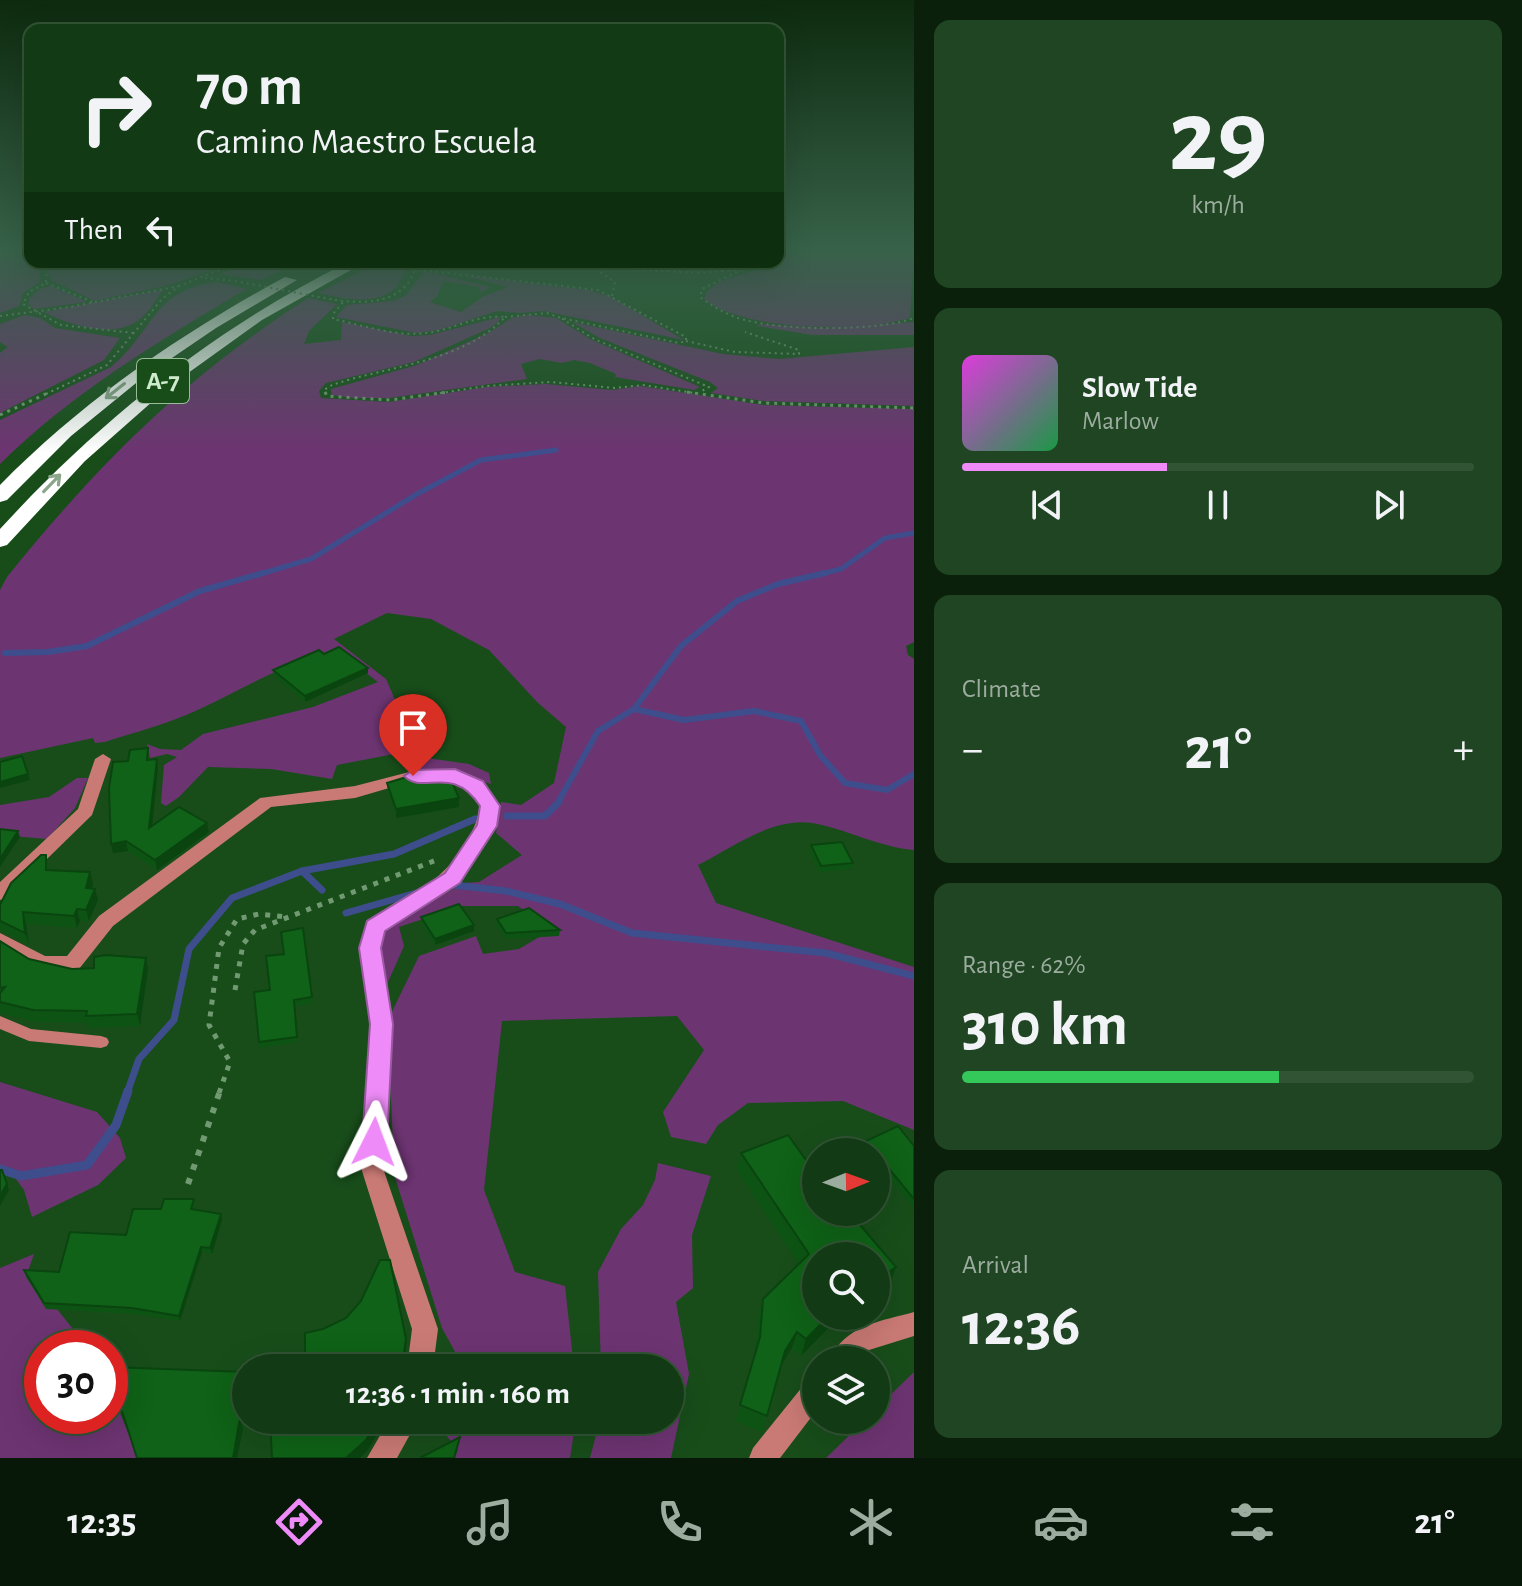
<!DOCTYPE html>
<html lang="en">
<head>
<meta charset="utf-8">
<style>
  body { margin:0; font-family:"Alegreya Sans",sans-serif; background:#1f4522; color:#f1f3f6; height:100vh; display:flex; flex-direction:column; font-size:30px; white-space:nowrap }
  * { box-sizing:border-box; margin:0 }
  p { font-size:26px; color:#9cada0 }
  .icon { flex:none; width:44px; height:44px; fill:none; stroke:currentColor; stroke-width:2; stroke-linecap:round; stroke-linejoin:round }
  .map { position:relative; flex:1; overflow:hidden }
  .side { display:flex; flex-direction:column; gap:20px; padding:20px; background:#0a200b; width:608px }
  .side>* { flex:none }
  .guide { position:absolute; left:24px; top:24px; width:760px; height:244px; border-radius:16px; box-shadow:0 8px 32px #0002,0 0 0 2px #315434; background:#123a14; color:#f1f3f6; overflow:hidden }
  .needle { width:52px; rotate:89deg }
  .buttons { position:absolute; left:802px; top:1138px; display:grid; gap:16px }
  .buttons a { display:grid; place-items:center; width:88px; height:88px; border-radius:50%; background:#123a14; box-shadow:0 8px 32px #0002,0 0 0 2px #315434; font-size:40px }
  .speed { position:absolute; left:24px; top:1330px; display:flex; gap:16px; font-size:40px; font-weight:700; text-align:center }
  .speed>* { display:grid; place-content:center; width:104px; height:104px; border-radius:50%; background:#123a14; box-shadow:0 8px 32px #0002,0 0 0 2px #315434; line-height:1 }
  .speed .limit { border:12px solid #d22; background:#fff; color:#111 }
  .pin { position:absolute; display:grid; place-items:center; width:68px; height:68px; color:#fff; margin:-82px -34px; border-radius:50% 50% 50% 0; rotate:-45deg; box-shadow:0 0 8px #0007 }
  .pin .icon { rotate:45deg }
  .me { position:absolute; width:88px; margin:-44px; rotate:3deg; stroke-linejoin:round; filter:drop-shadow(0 0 6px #0008) }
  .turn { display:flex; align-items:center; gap:28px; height:168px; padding:0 40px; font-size:36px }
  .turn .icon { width:104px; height:104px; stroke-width:2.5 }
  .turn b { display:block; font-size:56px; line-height:68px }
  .then { display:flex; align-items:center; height:76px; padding:0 40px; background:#0003; gap:16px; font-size:30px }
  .big { font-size:60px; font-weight:700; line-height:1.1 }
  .side .widget { flex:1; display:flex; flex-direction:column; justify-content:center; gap:12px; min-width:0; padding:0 28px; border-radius:16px; background:#1f4522 }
  .side .dial { align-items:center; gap:0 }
  .dial b { font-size:104px; line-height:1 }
  .song { display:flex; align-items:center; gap:24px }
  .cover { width:96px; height:96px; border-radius:12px; background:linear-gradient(135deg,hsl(300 70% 55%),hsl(140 70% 35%)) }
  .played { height:8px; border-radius:4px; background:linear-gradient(90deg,#ee8bf8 40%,#315434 40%) }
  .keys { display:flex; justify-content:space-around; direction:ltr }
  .heat { display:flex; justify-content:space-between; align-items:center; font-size:44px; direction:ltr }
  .charge { height:12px; border-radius:6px; background:linear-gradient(90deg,#34c759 62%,#315434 0) }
  .trip { position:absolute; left:232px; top:1354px; width:452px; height:80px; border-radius:40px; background:#123a14; box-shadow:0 8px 32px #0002,0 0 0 2px #315434; font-weight:700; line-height:80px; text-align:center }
  .dock { display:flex; height:128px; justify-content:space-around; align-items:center; background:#071708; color:#9cada0 }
  .dock .icon { width:56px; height:56px }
  .dock .on { color:#ee8bf8 }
  .dock b { font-size:36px; color:#f1f3f6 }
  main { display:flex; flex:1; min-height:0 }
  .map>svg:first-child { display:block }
  .green { fill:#6d3472 }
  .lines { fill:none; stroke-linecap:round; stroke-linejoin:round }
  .stream-far3 { stroke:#3e4e8d; stroke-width:5 }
  .stream-far2 { stroke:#3e4e8d; stroke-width:6 }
  .stream-far1 { stroke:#3e4e8d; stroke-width:7 }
  .stream { stroke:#3e4e8d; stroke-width:9 }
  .path-far3 { stroke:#719a72; stroke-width:2; stroke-dasharray:2 4; stroke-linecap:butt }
  .path-far2 { stroke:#719a72; stroke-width:3; stroke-dasharray:3 5; stroke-linecap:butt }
  .path-far1 { stroke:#719a72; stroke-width:5; stroke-dasharray:5 7; stroke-linecap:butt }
  .path { stroke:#719a72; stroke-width:6; stroke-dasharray:6 9; stroke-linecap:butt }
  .lane { fill:#ca7a75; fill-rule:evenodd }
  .street { fill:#ca7a75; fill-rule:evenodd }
  .highway { fill:#fff; fill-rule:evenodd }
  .path-bridge { stroke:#719a72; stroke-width:2; stroke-dasharray:2 4; stroke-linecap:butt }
  .wall { fill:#0d5414 }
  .shaded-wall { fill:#0a4510 }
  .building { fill:#0f6217; stroke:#0a4510; stroke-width:2 }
  .oneway { stroke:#8ca68c }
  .route { fill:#ee8bf8; stroke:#9b5aa1; stroke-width:2 }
  .labels { text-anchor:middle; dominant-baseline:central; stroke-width:6; stroke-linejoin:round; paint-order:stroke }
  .shield { fill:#184d1a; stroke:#97bc97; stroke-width:2 }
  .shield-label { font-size:26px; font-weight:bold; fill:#ceebcd }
</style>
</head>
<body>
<main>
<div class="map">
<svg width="914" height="1458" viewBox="0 0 914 1458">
  <rect width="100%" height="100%" fill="#184d1a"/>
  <!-- green -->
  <g class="green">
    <polygon points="0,249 30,250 30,262 44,262 39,271 40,282 23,293 19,306 0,313"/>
    <path d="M778,249H914L910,318C863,333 742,331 704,299C710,275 762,271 784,265L777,262Z"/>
    <polygon points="50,262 233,262 173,284 95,301 51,280 47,270"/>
    <polygon points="271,262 299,262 261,280 220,274 243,265"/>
    <path d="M380,262H408C404,270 403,278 398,285C379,308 342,298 318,293Z"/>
    <polygon points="425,271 490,287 481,293 480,287 443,281 438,295 430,302 461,312 484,296 508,287 460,275 589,290 611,297 684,340 544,311 521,313 497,311 439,330 416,333 336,317 347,305 393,301 405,296"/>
    <path d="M218,282L246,289C159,341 73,392 0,464V420L111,367C155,331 152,289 218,282Z"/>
    <polygon points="51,286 88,302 34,309 29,304 29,298 42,288"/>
    <path d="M164,289C157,298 150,311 140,319C115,340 69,325 44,312Z"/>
    <path d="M308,298L337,304L309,331L304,344L341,340L342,322L411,336L430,335L500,317L498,323L488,329L414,362L326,383L319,391L321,398L389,402L486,387L546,384L612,390L640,386L764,405L914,409V642L906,646L908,655L914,659V850C878,847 847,829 812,823C772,817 732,848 698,865L716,903L914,967V1130L843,1101L748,1103L718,1125L706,1144L671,1137L663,1112L704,1050L677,1016L502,1021L484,1190L515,1272L565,1286L574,1368H460V1361L442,1328L394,1174L388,1020L419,956L476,936L483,954L519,949L551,930L518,906H462L399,927L404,946L384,991L377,954L386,927L464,883L479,882L522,855L496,833L501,802L521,805L554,783L566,727L537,702L489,650L431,619L387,613L334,639L386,679L420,757L469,764L489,773L491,784L446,770H415L408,756L394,754L337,765L332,779L271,769L208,767L179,797L166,806L161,803L164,765L177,757L167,754L150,758L147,744L160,749L181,750L203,734L313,707L378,682L340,653C280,660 232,698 176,719C153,728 129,734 105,742L95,743L93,738L0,758V590L7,577C99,463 184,378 308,298Z"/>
    <polygon points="25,315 40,318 55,328 120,338 104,360 0,413 0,353 8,347 0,342 0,324"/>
    <polygon points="527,315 556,318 592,340 700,387 694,390 615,377 616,374 590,363 574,360 562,363 540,359 521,364 527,379 389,398 352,398 332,395 331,389 417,365 490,332 512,318"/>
    <polygon points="572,322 723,354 779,359 914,347 914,406 763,401 711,393 718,388 710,382 600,338"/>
    <polygon points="914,322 914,335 813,335 757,326 761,324 822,328"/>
    <polygon points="77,778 88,778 75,808 47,839 0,835 0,805 49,797"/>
    <polygon points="0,1082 97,1112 120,1138 126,1158 98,1185 32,1217 24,1190 7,1167 0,1167"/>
    <polygon points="658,1163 711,1176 692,1235 693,1288 676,1302 689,1374 671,1458 590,1458 600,1420 670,1420 670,1368 601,1368 598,1272 621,1229 643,1205 655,1180"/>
    <polygon points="34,1254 26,1277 46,1308 57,1309 88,1348 42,1348 42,1416 110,1416 110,1388 138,1458 0,1458 0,1268"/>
    <polygon points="914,1372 914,1458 826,1458 865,1420 876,1420 876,1409"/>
    <polygon points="440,1420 576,1420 570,1458 455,1458 458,1449 436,1424"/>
  </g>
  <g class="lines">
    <!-- stream-far3 -->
    <g class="stream-far3">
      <polyline points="257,575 311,559 417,494 481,460 556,450"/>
      <polyline points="817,575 841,569 885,538 914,533"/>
    </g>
    <!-- stream-far2 -->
    <g class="stream-far2">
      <polyline points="5,653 48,652 87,646 200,591 263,573"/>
      <polyline points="634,709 684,720 754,711 801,721 820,755 845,783 887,790 914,774"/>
      <polyline points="557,804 598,731 634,709 681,646 737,601 778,584 825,573"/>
    </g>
    <!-- stream-far1 -->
    <g class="stream-far1">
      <polyline points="507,816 545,816 559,802"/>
      <polyline points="302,871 322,890"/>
      <polyline points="445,884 506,891 560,904 632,933 826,953 914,976"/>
      <polyline points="346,913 423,891"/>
      <polyline points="127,1093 139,1059 174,1020 189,949 232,898 302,871 394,854 475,819"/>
    </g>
    <!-- stream -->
    <polyline class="stream" points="0,1169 21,1176 87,1165 116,1125 128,1091"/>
    <!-- path-far3 -->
    <g class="path-far3">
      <polyline points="47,262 46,283 29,292 23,304 61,325 134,333"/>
      <polyline points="412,269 598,290 686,337 686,341 679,343 561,318 594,339 709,387 702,391"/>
      <path d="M737,272L702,289L700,297C712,306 724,313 738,318C777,331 877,332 914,318"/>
      <polyline points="205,278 235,281"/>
      <polyline points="46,283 93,302"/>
      <polyline points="612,296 615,282 597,270 599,267 699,273 756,268 742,262"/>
      <path d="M335,300C359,303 391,305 408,283C413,276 415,268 422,262"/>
      <polyline points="0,316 70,307 179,286"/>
      <polyline points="505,317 547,313 561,318"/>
      <polyline points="686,341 735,352 799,354 799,350 745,332"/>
      <polyline points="46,394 107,365 162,299 179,286 234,264 252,262"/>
      <path d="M326,394L324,390L332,385C387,366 464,362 505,317C477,314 453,330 426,333C395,337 363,325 333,319V314L344,301"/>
      <polyline points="434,394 486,386 551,382 615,388 643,385 701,394"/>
    </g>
    <!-- path-far2 -->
    <g class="path-far2">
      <polyline points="325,392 327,396 390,400 448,392"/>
      <polyline points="687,392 764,403 914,408"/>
      <polyline points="0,415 50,392"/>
    </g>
    <!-- path-far1 -->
    <g class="path-far1">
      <polyline points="235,990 243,944 255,930 439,859"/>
      <polyline points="219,1093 230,1062 209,1025 219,948 237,919 259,914 286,917"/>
    </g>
    <!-- path -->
    <polyline class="path" points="188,1184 220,1091"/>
    <!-- lane -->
    <polygon class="lane" points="0,1016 31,1029 101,1036 107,1038 109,1042 107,1046 101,1048 29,1041 0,1029"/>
    <!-- street -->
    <g class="street">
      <polygon points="103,754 111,759 92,815 7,898 0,900 0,882 78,809 95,759"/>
      <path d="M455,770C477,776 487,788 499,806C482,872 440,898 384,930L380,948L391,1024L384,1171L438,1329L433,1368H407L412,1329L362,1171L371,1024L360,948L368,921C421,891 465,869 481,806L470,790L452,780L413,781L355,798L271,807L113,926L79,969C49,979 25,963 0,949V933L45,956H67L99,916L260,798L355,786L413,771Z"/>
      <path d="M914,1312V1336L869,1350L860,1360H830C844,1325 882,1321 914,1312Z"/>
      <polygon points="816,1377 816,1411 780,1458 749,1458 753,1448 807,1381"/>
      <polygon points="389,1420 418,1420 397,1458 367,1458"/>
    </g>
    <!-- highway -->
    <g class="highway">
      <path d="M348,262H365L262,320L170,386L85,461L7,545L0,547V529C101,419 214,329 348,262Z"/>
      <path d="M285,277L297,280L216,328L141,379L71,436L7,500L0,502V485C84,400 180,334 285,277Z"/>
    </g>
    <!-- path-bridge -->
    <polyline class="path-bridge" points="235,281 335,300"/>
  </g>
  <!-- wall -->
  <g class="wall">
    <polygon points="324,654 368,673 305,702 274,675 273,670"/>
    <polygon points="150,758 150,759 158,768 152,826 209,832 157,870 128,851 113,853 111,844 128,761"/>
    <polygon points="387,783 459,807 396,818 388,792"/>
    <polygon points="811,845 853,863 852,869 819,872 809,851"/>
    <polygon points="46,855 49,870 93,884 92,888 95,889 98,900 89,921 80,921 77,928 26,924 29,944 0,930 0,905"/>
    <polygon points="421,917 474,931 435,945 421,923"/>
    <polygon points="497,919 560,930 559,936 506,939 496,925"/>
    <polygon points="303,928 313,1003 295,1006 298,1042 259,1048 254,992 270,990 284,954"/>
    <polygon points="0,941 29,959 72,969 94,968 146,958 148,969 140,1026 89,1028 87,1023 37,1022 0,1013"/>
    <polygon points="866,1141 914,1146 914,1208 876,1161 876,1152 869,1152 865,1147"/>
    <polygon points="741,1153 890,1284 816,1316 840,1316 801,1356 792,1348 781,1366 762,1432 736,1421 755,1353 758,1316 763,1299 799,1264 737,1170"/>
    <polygon points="194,1199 195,1205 194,1209 221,1214 222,1220 212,1254 202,1252 180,1321 134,1314 46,1309 26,1276 24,1270 59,1272 126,1235 161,1209"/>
    <polygon points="110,1367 246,1372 246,1420 386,1420 367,1451 270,1430 243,1429 237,1458 137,1458 126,1424 110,1386"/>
  </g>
  <!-- shaded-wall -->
  <g class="shaded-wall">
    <polygon points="368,668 368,673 305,702 305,696"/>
    <polygon points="157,759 158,768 151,838 149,828"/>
    <polygon points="28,774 30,780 0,788 0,782"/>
    <polygon points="459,798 459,807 396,818 396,809"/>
    <polygon points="207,823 209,832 157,870 155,860"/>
    <polygon points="18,831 20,837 0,867 0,859"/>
    <polygon points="126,841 128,851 113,853 111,844"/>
    <polygon points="90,872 93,884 89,900 86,888"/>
    <polygon points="95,889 98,900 89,921 86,910"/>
    <polygon points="77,909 80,921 77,928 74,916"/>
    <polygon points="23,912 26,924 29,944 25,933"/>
    <polygon points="474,925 474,931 435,945 435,939"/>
    <polygon points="146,958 148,969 140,1026 137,1014"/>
    <polygon points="7,1184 9,1190 0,1206 0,1196"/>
    <polygon points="221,1214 222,1220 212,1254 210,1248"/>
    <polygon points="201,1247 202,1252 180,1321 179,1316"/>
    <polygon points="896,1267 890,1284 876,1292 876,1280"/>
    <polygon points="829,1316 840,1316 801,1356 806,1339"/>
    <polygon points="797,1332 792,1348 780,1368 785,1351"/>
    <polygon points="406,1339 406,1350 404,1368 402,1368"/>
    <polygon points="240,1418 243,1429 237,1458 233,1458"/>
    <polygon points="378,1420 386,1420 367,1451 360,1458 346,1458"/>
  </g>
  <!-- building -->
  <g class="building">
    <polygon points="339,647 368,668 305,696 273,670 319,650 324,654"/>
    <polygon points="148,748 147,760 157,759 149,828 179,807 207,823 155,860 126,841 111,844 109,788 113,762 128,761 130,750"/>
    <polygon points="22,756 28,774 0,782 0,762"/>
    <polygon points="413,775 449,775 459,798 396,809 387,783"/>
    <polygon points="0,829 18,831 0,859"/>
    <polygon points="842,842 853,863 821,866 811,845"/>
    <polygon points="41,855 46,855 46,870 90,872 86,888 95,889 86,910 77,909 74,916 23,912 25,933 0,921 0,905 11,883"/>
    <polygon points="459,904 474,925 435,939 421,917"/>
    <polygon points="529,908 560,930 506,933 497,919"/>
    <polygon points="303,928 312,997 294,1000 297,1037 259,1042 254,992 270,990 266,956 284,954 281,932"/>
    <polygon points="0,941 29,959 72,969 94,968 94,957 106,955 146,958 137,1014 86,1016 87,1011 33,1010 0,1002 0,993 5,987 0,988"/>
    <polygon points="898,1126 914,1146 914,1199 866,1141"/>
    <polygon points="788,1135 816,1174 816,1212 849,1212 896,1267 876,1280 876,1256 816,1256 816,1316 829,1316 806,1339 797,1332 785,1351 767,1416 740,1405 760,1337 763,1299 809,1254 741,1153"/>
    <polygon points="0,1170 2,1170 7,1184 0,1196"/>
    <polygon points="164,1199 194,1199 191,1209 221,1214 210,1248 201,1247 179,1316 132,1308 44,1303 24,1270 59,1272 70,1232 126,1235 133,1209 161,1209"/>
    <polygon points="380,1260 390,1260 406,1339 402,1368 264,1368 264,1361 305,1356 305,1333 323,1329 346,1318 361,1301"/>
    <polygon points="110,1367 246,1372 246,1418 240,1418 233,1458 137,1458 123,1414 110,1384"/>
    <polygon points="270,1420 378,1420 366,1440 346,1458 272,1458"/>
    <polygon points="460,1437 454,1458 420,1458"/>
  </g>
  <!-- one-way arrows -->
  <defs><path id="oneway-shaft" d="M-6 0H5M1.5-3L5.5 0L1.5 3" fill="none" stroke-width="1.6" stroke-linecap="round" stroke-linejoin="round" transform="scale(2)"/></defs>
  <g class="oneway">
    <use href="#oneway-shaft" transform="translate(115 391) rotate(142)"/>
    <use href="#oneway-shaft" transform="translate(52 483) rotate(-46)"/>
  </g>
  <!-- sky -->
  <linearGradient id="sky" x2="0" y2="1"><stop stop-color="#0d2a0e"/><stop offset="0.55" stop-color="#376249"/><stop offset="1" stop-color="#376249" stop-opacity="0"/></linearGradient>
  <rect width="914" height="453" fill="url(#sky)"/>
  <!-- route -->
  <path class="route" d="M455,769L483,781L500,806L497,826L460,883L385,931L381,948L393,1024L387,1142L383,1149L374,1153L365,1149L362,1142L370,1024L359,948L367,921L445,873L477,825L480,806C452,763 423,796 404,776L413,770Z"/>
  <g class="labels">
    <!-- shield labels -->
    <rect class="shield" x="137" y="359" width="52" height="44" rx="6"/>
    <g class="shield-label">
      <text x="163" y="381">A-7</text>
    </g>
  </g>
</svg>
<div class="buttons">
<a><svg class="needle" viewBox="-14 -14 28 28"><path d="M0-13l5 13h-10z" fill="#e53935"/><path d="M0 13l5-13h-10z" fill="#9cada0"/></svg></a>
<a><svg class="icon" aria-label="search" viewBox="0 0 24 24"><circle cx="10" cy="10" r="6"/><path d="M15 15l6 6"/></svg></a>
<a><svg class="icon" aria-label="layers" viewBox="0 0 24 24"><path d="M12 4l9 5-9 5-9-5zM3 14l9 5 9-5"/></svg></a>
</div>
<div class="speed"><div class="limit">30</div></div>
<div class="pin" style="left:413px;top:776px;background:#d93025"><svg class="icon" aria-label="arrive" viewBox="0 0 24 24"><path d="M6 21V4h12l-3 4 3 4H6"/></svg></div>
<svg class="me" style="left:374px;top:1142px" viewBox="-20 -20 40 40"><path d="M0-17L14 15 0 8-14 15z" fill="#ee8bf8" stroke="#fff" stroke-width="4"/></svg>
<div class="trip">12:36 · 1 min · 160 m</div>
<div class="guide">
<div class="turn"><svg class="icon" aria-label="right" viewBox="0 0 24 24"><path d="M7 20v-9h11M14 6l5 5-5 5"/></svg><div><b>70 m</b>Camino Maestro Escuela</div></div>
<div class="then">Then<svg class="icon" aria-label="left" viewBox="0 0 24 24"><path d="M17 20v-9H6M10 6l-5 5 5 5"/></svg></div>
</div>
</div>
<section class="side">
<div class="widget dial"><b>29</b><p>km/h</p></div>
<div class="widget">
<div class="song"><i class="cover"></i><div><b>Slow Tide</b><p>Marlow</p></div></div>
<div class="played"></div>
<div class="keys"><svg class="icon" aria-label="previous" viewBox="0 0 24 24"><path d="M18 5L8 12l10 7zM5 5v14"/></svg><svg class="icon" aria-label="pause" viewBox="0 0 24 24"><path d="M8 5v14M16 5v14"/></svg><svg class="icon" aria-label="next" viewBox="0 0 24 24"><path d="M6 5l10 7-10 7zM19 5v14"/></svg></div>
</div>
<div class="widget"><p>Climate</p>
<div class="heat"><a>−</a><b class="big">21°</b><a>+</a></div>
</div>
<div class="widget"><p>Range · 62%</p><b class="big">310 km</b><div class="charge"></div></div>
<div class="widget"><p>Arrival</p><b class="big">12:36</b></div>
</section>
</main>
<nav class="dock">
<b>12:35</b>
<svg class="icon on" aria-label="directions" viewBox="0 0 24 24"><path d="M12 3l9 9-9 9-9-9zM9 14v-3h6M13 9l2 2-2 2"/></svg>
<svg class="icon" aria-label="music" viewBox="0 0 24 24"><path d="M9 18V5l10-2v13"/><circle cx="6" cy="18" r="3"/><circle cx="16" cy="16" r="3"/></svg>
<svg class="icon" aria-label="phone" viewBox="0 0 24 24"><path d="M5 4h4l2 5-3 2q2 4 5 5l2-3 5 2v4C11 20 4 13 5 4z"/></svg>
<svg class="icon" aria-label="climate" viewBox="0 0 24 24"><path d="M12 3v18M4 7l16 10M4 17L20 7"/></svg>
<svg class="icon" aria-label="car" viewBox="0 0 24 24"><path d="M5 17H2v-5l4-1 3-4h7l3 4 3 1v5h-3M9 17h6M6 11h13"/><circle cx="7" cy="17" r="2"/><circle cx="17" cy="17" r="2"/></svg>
<svg class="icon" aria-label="filters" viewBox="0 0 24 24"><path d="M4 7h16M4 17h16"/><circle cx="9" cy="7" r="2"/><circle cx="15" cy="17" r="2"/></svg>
<b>21°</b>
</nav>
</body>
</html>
